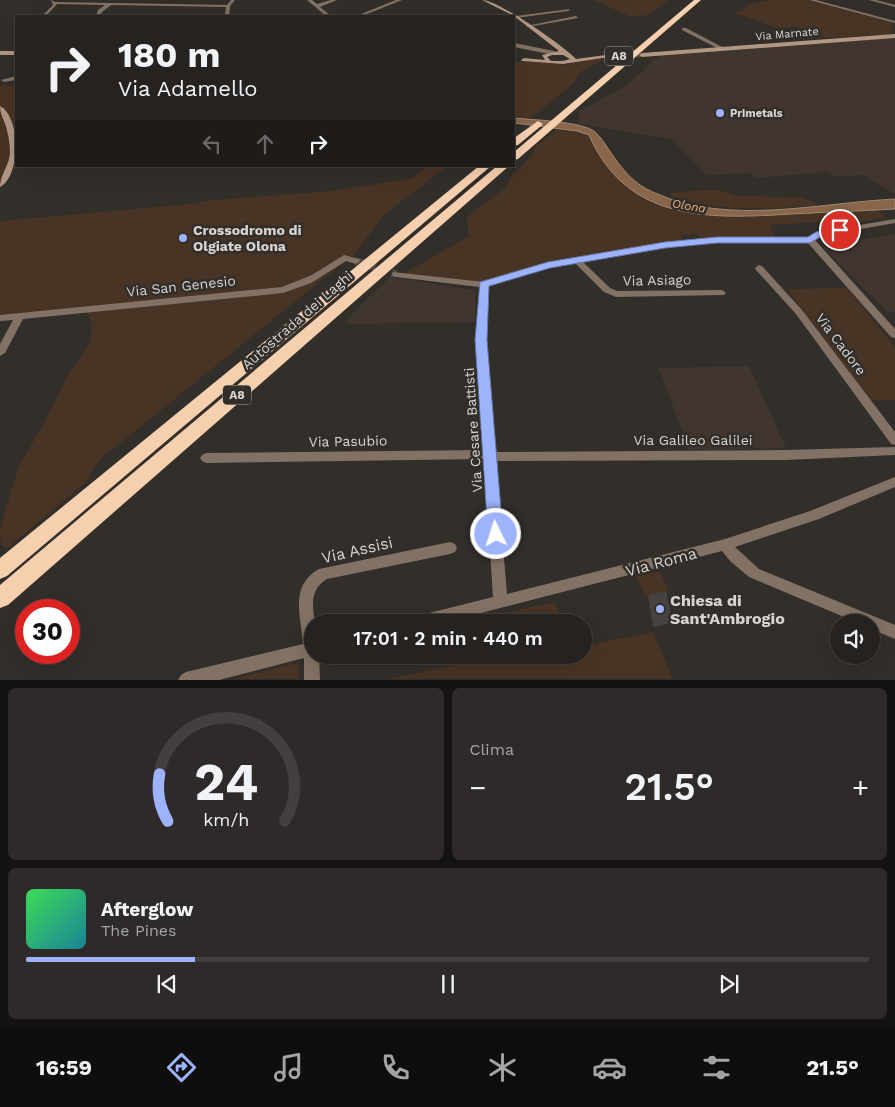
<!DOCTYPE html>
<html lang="it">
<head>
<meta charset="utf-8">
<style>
  body { margin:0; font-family:"Work Sans",sans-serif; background:#2e2a29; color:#f1f3f6; height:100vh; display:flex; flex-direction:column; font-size:19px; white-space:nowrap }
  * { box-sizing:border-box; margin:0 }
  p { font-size:16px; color:#a4a4a5 }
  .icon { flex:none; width:28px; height:28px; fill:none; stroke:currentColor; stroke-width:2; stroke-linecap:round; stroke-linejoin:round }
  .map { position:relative; height:680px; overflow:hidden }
  .panel { display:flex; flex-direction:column; gap:8px; padding:8px; background:#151312; flex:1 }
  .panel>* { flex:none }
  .banner { position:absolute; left:15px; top:15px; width:500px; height:152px; border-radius:0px; box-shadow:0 5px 20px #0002,0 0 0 1px #423f3e; background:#262220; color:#f1f3f6; overflow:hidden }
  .buttons { position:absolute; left:830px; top:614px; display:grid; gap:10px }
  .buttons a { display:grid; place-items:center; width:50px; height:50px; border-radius:50%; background:#262220; box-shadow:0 5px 20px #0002,0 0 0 1px #423f3e; font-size:25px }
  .speed { position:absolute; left:15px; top:599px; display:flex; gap:10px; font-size:25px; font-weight:700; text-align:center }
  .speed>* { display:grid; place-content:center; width:65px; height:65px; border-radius:50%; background:#262220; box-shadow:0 5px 20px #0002,0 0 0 1px #423f3e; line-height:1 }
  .speed .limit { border:8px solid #d22; background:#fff; color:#111 }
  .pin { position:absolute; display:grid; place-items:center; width:42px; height:42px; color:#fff; margin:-21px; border:2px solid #fff; border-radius:50%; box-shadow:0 1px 5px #0007 }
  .me { position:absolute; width:55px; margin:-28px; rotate:356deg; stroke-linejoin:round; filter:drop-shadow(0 0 4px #0008) }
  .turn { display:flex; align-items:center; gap:18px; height:105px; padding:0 20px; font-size:22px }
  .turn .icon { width:65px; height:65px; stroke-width:2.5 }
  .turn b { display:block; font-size:35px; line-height:42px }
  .lanes { display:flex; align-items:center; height:48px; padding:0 20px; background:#0003; justify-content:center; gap:25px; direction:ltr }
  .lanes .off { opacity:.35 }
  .big { font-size:38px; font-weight:600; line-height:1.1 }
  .panel .card { flex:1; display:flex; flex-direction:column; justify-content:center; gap:8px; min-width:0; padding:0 18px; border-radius:8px; background:#2e2a29 }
  .panel .dial { align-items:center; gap:0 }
  .dial svg { height:130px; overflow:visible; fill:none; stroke:#423f3e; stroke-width:7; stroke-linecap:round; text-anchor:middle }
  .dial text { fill:#f1f3f6; stroke:none }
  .song { display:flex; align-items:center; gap:15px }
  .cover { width:60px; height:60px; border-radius:8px; background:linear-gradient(135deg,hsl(130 70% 55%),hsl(190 70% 35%)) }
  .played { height:5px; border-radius:2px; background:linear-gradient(90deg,#9db4fd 20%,#423f3e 20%) }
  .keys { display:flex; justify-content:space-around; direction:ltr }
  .heat { display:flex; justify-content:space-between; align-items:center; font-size:28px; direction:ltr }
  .panel .tiles { flex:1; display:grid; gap:8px; grid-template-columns:1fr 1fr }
  .card:last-child { grid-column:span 2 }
  .trip { position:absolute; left:304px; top:614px; width:288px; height:50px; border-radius:25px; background:#262220; box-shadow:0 5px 20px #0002,0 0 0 1px #423f3e; font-weight:600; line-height:50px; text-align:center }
  .dock { display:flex; height:80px; justify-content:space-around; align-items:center; background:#0f0e0d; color:#a4a4a5 }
  .dock .icon { width:35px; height:35px }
  .dock .on { color:#9db4fd }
  .dock b { font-size:22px; color:#f1f3f6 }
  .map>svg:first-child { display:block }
  .built { fill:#40362f }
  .green { fill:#483424 }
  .water { fill:#896649; stroke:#a08772 }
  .building { fill:#47423e }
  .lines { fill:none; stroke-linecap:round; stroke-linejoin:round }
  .street-tunnel { stroke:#4b4743; stroke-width:8; stroke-dasharray:8 4.5; stroke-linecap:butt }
  .secondary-tunnel { stroke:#4b4743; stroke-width:5; stroke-dasharray:5 2.5; stroke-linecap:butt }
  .street { fill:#827265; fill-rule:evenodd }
  .secondary { fill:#b19783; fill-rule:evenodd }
  .highway { fill:#f6cfaf; fill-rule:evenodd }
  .route { fill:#9db4fd; stroke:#6675a4 }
  .poi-dot { fill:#9db4fd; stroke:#322e2a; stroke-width:2 }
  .labels { text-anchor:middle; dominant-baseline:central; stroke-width:5; stroke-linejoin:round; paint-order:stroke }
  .far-street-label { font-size:11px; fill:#d6d3d1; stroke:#322e2a }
  .far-poi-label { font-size:11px; font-weight:bold; fill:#d6d3d1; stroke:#322e2a; text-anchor:start }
  .shield { fill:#322e2a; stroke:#a5a29f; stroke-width:1 }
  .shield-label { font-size:12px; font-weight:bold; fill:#d6d3d1 }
  .far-water-label { font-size:12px; font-style:italic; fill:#ebb182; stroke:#322e2a }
  .poi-label { font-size:14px; font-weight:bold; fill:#d6d3d1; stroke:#322e2a; text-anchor:start }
  .street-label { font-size:14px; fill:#d6d3d1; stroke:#322e2a }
  .near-street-label { font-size:16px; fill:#d6d3d1; stroke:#322e2a }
  .near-poi-label { font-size:16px; font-weight:bold; fill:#d6d3d1; stroke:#322e2a; text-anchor:start }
</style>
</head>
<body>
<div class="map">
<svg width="895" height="680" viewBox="0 0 895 680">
  <rect width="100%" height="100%" fill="#322e2a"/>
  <!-- built -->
  <g class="built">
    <polygon points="895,38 895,194 864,175 836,177 827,172 755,178 752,173 707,175 671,139 579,124 579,111 625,87 656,58 661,56"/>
    <polygon points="895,234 895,312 888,313 822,246"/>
    <polygon points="390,277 475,290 475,322 349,324 345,321"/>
    <polygon points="749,366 786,448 689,450 659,368"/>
  </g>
  <!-- green -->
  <g class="green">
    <polygon points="590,0 668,0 648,15 631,17 596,1"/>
    <polygon points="770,0 807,0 892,22 892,29 895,32 887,35 823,38 795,26 778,28 733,13 745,10 746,5"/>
    <path d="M591,59H603C593,67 578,68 575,82L528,121L514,120V62H538L565,65Z"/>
    <polygon points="16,85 16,113 13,119 16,119 16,160 0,184 0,86"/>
    <path d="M558,128L589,135C625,220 707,219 785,215C815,213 846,211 876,210L883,214L884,218L843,224L835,221L770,225L775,239H702L698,234L680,236L683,241L544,263L482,283L405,273L469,236L467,217L505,188L512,175L532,155L534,148Z"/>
    <polygon points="428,166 448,166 386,213 354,254 98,461 85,483 6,549 1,543 0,531 13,483 21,462 40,430 69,373 90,343 92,327 88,313 83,311 0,318 0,221 200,203 201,201 332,191 413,178"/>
    <path d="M703,190H719L738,196L799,197L815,202L817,205C769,210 719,211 672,198L671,193Z"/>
    <polygon points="847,288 895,347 895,400 870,400 787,289"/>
    <polygon points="659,571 669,590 646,596 636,576"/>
    <polygon points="555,602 562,622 461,622"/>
    <polygon points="653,632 673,679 389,679 467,662 466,655 582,655 583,646"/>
    <polygon points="298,663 299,679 232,679"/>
  </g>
  <!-- water -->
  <path class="water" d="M514,118C532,120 582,121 595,132C601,137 605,144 609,150C622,169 633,184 655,193C730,226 817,203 895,199V209C861,211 827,212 792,214C711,219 627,223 589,135L577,131L514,123Z"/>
  <!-- building -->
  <polygon class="building" points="666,591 673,623 653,627 648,595"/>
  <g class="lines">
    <!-- street-tunnel -->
    <polyline class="street-tunnel" points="356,261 396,274"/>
    <!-- secondary-tunnel -->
    <polyline class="secondary-tunnel" points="606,57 642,55"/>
    <!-- street -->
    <g class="street">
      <polygon points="51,0 55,2 227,5 231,0 235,0 230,6 229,16 225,16 226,7 111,5 102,12 100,16 96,16 98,10 105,5 57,4 46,16 42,16 53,5"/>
      <polygon points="307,0 312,0 317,4 331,0 337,0 320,7 331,16 326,16"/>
      <polygon points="396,0 402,0 362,16 356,16"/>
      <polygon points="809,0 816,0 895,21 895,23"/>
      <polygon points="869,0 876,0 895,5 895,7"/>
      <polygon points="570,9 568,11 516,18 514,17 516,16"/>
      <polygon points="576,16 578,18 528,27 526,26"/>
      <polygon points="682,28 686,28 726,49 721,50 682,30"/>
      <polygon points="514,43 554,51 557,53 554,55 514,47"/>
      <polygon points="16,76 16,80 4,82 1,80"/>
      <polygon points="895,219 895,223 821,236 815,240 895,329 895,338 891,337 808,243 717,243 665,248 583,262 610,288 617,291 721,290 724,291 726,293 724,295 616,297 604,292 575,263 549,267 488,287 486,340 495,452 786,450 895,447 895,455 786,460 496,461 507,594 725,539 810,511 895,477 895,487 819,519 735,547 759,569 895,625 895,639 871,629 871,622 856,622 749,577 730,561 722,551 446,622 414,622 416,617 421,615 493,597 484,459 206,463 202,461 200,458 202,455 206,453 483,450 476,340 479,287 396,277 393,276 392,274 393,272 484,282 548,262 665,242 717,237 808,237 819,232"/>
      <polygon points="344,255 359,259 360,261 356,264 346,261 311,283 283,293 23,319 5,353 0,356 0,344 13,320 0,321 0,315 282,287 312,275"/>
      <polygon points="759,265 762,266 802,310 895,432 895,445 891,444 796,314 756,270 755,268"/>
      <path d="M450,542L455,544L457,548L455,552L450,554L327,579C310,589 312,605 315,622H312V655H319L320,680H304V658L219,680H178L181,675L186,672L303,644C301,616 289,586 319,569Z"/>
    </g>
    <!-- secondary -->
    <g class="secondary">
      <path d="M482,0C498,0 564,46 576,59L606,55L609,57L563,64L522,61L521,60L524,58L545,60L542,55L559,51L514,16ZM552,55H563L570,59L563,61H551L547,57Z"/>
      <polygon points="895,34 895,38 642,57 639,55 642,53"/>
      <rect x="0" y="51" width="16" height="4"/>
      <path d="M0,106C21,117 21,177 0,187C0,175 9,166 10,153C10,143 8,131 4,121C2,116 0,112 0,106Z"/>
    </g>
    <!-- highway -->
    <g class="highway">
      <polygon points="694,0 701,0 518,159 514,160 514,152"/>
      <polygon points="538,121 543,124 541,126 518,145 514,146 514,138"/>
      <polygon points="479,166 491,166 7,576 0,579 0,558"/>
      <polygon points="497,166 509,166 8,605 0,608 0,585"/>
    </g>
  </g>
  <!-- route -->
  <polygon class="route" points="840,227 843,228 843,232 822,236 810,243 717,243 665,248 550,268 489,286 487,340 503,534 501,538 496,540 490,538 488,534 475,340 480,282 548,262 665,242 717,237 808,237 816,232"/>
  <!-- markers -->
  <g class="poi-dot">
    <circle cx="720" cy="113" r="5"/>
    <circle cx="183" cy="238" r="5"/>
    <circle cx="660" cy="609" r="5"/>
  </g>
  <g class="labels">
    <!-- far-street labels -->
    <g class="far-street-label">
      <text transform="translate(787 34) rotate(-5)">Via Marnate</text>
    </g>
    <!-- far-poi labels -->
    <g class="far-poi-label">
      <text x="730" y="113">Primetals</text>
    </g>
    <!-- shield labels -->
    <g class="shield">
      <rect x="605" y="46.5" width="28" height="19" rx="4"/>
      <rect x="223" y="385.5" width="28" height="19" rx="4"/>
    </g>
    <g class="shield-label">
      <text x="619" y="56">A8</text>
      <text x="237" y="395">A8</text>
    </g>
    <!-- far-water labels -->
    <g class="far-water-label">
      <text transform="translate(689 206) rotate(10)">Olona</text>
    </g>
    <!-- poi labels -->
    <g class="poi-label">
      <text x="193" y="230">Crossodromo di<tspan x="193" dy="16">Olgiate Olona</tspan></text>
    </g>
    <!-- street labels -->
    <g class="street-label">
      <text transform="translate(657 280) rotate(-1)">Via Asiago</text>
      <text transform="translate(181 286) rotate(-6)">Via San Genesio</text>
      <text transform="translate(297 320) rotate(-41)">Autostrada dei Laghi</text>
      <text transform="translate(841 344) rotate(53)">Via Cadore</text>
      <text transform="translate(473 430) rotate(-94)">Via Cesare Battisti</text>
      <text x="693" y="440">Via Galileo Galilei</text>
      <text transform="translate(348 441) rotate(-1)">Via Pasubio</text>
    </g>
    <!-- near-street labels -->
    <g class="near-street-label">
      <text transform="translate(357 550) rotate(-13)">Via Assisi</text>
      <text transform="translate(661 562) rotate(-15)">Via Roma</text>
    </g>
    <!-- near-poi labels -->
    <g class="near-poi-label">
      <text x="670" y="600">Chiesa di<tspan x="670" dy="18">Sant'Ambrogio</tspan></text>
    </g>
  </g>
</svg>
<div class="buttons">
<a><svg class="icon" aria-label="sound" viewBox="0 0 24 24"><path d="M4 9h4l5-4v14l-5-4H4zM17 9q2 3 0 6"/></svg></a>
</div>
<div class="speed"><div class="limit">30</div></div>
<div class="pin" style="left:840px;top:230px;background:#d93025"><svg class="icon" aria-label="arrive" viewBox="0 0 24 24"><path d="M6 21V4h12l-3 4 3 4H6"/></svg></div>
<svg class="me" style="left:496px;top:534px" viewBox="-20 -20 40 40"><circle r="17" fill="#9db4fd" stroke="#fff" stroke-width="3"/><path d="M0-11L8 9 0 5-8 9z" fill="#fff"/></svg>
<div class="trip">17:01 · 2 min · 440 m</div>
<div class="banner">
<div class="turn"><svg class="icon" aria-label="right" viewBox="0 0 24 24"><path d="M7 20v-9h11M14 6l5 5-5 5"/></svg><div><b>180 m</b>Via Adamello</div></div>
<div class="lanes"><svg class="icon off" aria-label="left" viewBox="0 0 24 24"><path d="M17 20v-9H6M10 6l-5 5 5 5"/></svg><svg class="icon off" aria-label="ahead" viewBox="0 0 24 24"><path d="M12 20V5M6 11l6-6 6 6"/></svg><svg class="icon" aria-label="right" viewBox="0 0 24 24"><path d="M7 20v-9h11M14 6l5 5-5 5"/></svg></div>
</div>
</div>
<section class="panel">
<div class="tiles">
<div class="card dial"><svg viewBox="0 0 100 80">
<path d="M14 69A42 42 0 1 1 86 69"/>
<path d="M14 69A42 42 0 0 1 9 40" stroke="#9db4fd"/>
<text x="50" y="56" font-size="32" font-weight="700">24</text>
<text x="50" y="72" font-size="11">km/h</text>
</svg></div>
<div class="card"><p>Clima</p>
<div class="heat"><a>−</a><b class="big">21.5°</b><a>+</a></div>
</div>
<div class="card">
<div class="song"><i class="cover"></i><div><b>Afterglow</b><p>The Pines</p></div></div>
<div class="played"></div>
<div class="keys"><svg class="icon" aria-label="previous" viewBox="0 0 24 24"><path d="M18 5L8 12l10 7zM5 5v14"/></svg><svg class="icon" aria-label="pause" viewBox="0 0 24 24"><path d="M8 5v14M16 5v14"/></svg><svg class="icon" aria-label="next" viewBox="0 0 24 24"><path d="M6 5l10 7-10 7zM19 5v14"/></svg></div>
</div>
</div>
</section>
<nav class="dock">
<b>16:59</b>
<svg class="icon on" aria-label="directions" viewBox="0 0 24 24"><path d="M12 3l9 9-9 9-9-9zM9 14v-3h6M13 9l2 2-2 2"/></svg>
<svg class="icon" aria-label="music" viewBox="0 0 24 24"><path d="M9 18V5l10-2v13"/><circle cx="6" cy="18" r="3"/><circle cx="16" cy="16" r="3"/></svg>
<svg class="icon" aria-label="phone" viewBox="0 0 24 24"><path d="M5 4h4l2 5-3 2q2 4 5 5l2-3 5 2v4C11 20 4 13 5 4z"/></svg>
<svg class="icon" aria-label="climate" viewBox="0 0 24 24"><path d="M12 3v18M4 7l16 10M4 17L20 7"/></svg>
<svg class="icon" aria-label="car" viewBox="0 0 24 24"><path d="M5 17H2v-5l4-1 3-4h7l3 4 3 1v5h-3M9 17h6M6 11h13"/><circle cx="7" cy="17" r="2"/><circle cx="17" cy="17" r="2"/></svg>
<svg class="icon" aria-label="filters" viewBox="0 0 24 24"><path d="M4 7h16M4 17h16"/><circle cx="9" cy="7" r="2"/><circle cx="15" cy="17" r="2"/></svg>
<b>21.5°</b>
</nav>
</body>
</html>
